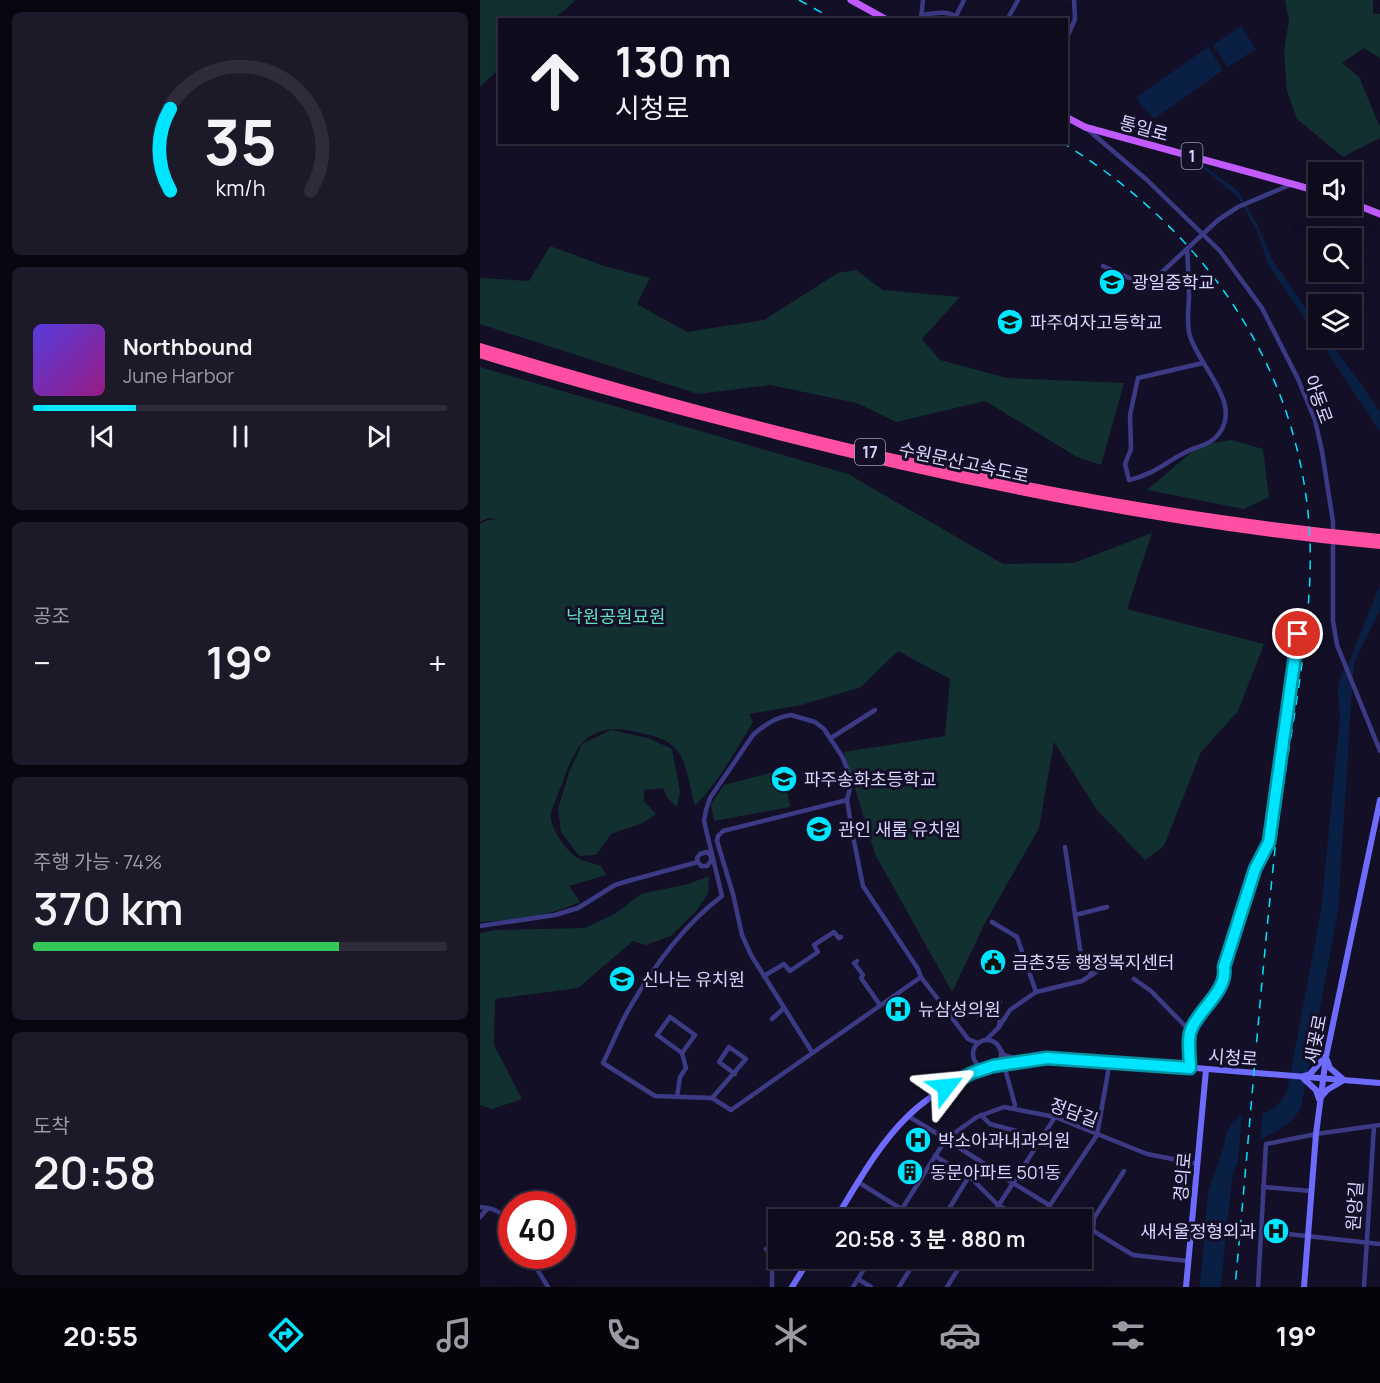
<!DOCTYPE html>
<html lang="ko">
<head>
<meta charset="utf-8">
<style>
  body { margin:0; font-family:Manrope,"Noto Sans KR",sans-serif; background:#1c1929; color:#f1f3f6; height:100vh; display:flex; flex-direction:column; font-size:22px; white-space:nowrap }
  * { box-sizing:border-box; margin:0 }
  p { font-size:20px; color:#9b9ba3 }
  .icon { flex:none; width:33px; height:33px; fill:none; stroke:currentColor; stroke-width:2; stroke-linecap:round; stroke-linejoin:round }
  .map { position:relative; flex:1; overflow:hidden }
  .side { display:flex; flex-direction:column; gap:12px; padding:12px; background:#08060f; width:480px }
  .side>* { flex:none }
  .top-card { position:absolute; left:18px; top:18px; width:570px; height:126px; border-radius:0px; box-shadow:0 6px 24px #0002,0 0 0 2px #2e2b3b; background:#0e0b1c; color:#f1f3f6; overflow:hidden }
  .buttons { position:absolute; left:828px; top:162px; display:grid; gap:12px }
  .buttons a { display:grid; place-items:center; width:54px; height:54px; border-radius:0px; background:#0e0b1c; box-shadow:0 6px 24px #0002,0 0 0 2px #2e2b3b; font-size:30px }
  .speed { position:absolute; left:18px; top:1191px; display:flex; gap:12px; font-size:30px; font-weight:700; text-align:center }
  .speed>* { display:grid; place-content:center; width:78px; height:78px; border-radius:50%; background:#0e0b1c; box-shadow:0 6px 24px #0002,0 0 0 2px #2e2b3b; line-height:1 }
  .speed .limit { border:9px solid #d22; background:#fff; color:#111 }
  .pin { position:absolute; display:grid; place-items:center; width:51px; height:51px; color:#fff; margin:-26px; border:3px solid #fff; border-radius:50%; box-shadow:0 2px 6px #0007 }
  .me { position:absolute; width:66px; margin:-33px; rotate:61deg; stroke-linejoin:round; filter:drop-shadow(0 0 4px #0008) }
  .turn { display:flex; align-items:center; gap:21px; height:126px; padding:0 18px; font-size:27px }
  .turn .icon { width:78px; height:78px; stroke-width:2.5 }
  .turn b { display:block; font-size:42px; line-height:51px }
  .big { font-size:45px; font-weight:600; line-height:1.1 }
  .side .card { flex:1; display:flex; flex-direction:column; justify-content:center; gap:9px; min-width:0; padding:0 21px; border-radius:9px; background:#1c1929 }
  .side .dial { align-items:center; gap:0 }
  .dial svg { height:156px; overflow:visible; fill:none; stroke:#2e2b3b; stroke-width:7; stroke-linecap:round; text-anchor:middle }
  .dial text { fill:#f1f3f6; stroke:none }
  .song { display:flex; align-items:center; gap:18px }
  .cover { width:72px; height:72px; border-radius:9px; background:linear-gradient(135deg,hsl(250 70% 55%),hsl(310 70% 35%)) }
  .played { height:6px; border-radius:3px; background:linear-gradient(90deg,#00e5ff 25%,#2e2b3b 25%) }
  .keys { display:flex; justify-content:space-around; direction:ltr }
  .heat { display:flex; justify-content:space-between; align-items:center; font-size:33px; direction:ltr }
  .charge { height:9px; border-radius:4px; background:linear-gradient(90deg,#34c759 74%,#2e2b3b 0) }
  .trip { position:absolute; left:288px; top:1209px; width:324px; height:60px; border-radius:0px; background:#0e0b1c; box-shadow:0 6px 24px #0002,0 0 0 2px #2e2b3b; font-weight:600; line-height:60px; text-align:center }
  .tabs { display:flex; height:96px; justify-content:space-around; align-items:center; background:#06040b; color:#9b9ba3 }
  .tabs .icon { width:42px; height:42px }
  .tabs .active { color:#00e5ff }
  .tabs b { font-size:27px; color:#f1f3f6 }
  main { display:flex; flex:1; min-height:0 }
  .map>svg:first-child { display:block }
  .green { fill:#12302f }
  .water { fill:#0a1f44 }
  .pier { fill:#130f26 }
  .lines { fill:none; stroke-linecap:round; stroke-linejoin:round }
  .street { stroke:#3d3a85; stroke-width:4.5 }
  .secondary { stroke:#6f6bff; stroke-width:6 }
  .primary { stroke:#c25bff; stroke-width:7 }
  .highway { stroke:#ff4fa3; stroke-width:8 }
  .rail { stroke:#00e5ff; stroke-width:1.5; stroke-dasharray:9 8; stroke-linecap:butt }
  .route-casing { stroke:#0095a6; stroke-width:15 }
  .route { stroke:#00e5ff; stroke-width:10 }
  .labels { text-anchor:middle; dominant-baseline:central; stroke-width:6; stroke-linejoin:round; paint-order:stroke }
  .shield { fill:#130f26; stroke:#9e99be; stroke-width:1.5 }
  .shield-label { font-size:16px; font-weight:bold; fill:#d9d4ff }
  .street-label { font-size:18px; fill:#d9d4ff; stroke:#130f26 }
  .poi-label { font-size:18px; fill:#d9d4ff; stroke:#130f26; text-anchor:start }
  .park-label { font-size:18px; fill:#5fe0c0; stroke:#130f26 }
</style>
</head>
<body>
<main>
<section class="side">
<div class="card dial"><svg viewBox="0 0 100 80">
<path d="M14 69A42 42 0 1 1 86 69"/>
<path d="M14 69A42 42 0 0 1 14 27" stroke="#00e5ff"/>
<text x="50" y="56" font-size="32" font-weight="700">35</text>
<text x="50" y="72" font-size="11">km/h</text>
</svg></div>
<div class="card">
<div class="song"><i class="cover"></i><div><b>Northbound</b><p>June Harbor</p></div></div>
<div class="played"></div>
<div class="keys"><svg class="icon" aria-label="previous" viewBox="0 0 24 24"><path d="M18 5L8 12l10 7zM5 5v14"/></svg><svg class="icon" aria-label="pause" viewBox="0 0 24 24"><path d="M8 5v14M16 5v14"/></svg><svg class="icon" aria-label="next" viewBox="0 0 24 24"><path d="M6 5l10 7-10 7zM19 5v14"/></svg></div>
</div>
<div class="card"><p>공조</p>
<div class="heat"><a>−</a><b class="big">19°</b><a>+</a></div>
</div>
<div class="card"><p>주행 가능 · 74%</p><b class="big">370 km</b><div class="charge"></div></div>
<div class="card"><p>도착</p><b class="big">20:58</b></div>
</section>
<div class="map">
<svg width="900" height="1287" viewBox="0 0 900 1287">
  <rect width="100%" height="100%" fill="#130f26"/>
  <!-- green -->
  <g class="green">
    <polygon points="0,0 92,0 95,1 74,19 20,20 19,69 0,87"/>
    <polygon points="805,0 893,0 893,14 900,14 900,58 884,48 862,63 879,77 900,127 900,138 863,157 817,119 807,91 804,50 809,21"/>
    <polygon points="70,246 124,266 170,278 157,304 207,332 284,320 358,273 376,270 403,290 480,297 442,339 460,360 527,378 644,383 621,465 597,457 505,401 416,422 377,403 290,385 218,394 0,324 0,278 49,281"/>
    <path d="M0,367L368,474L523,564L594,563L672,533L647,609L784,644L758,711L721,752L684,846L665,860L617,810L574,742L559,828L506,921L472,992L395,854L364,752L465,736L470,679L418,651L381,687L321,705L269,714L273,722C256,751 238,782 215,806C210,789 208,765 197,750C188,740 178,737 165,734C113,720 98,737 82,784C79,791 72,808 71,814C69,828 87,852 99,859C105,862 114,863 121,866L126,875L89,886L100,902C68,917 35,920 0,922V524L8,520L19,519L8,518L0,522Z"/>
    <polygon points="751,440 783,449 789,497 764,509 667,490 720,445"/>
    <polygon points="131,730 168,738 192,749 200,792 197,807 187,797 183,788 164,790 164,801 176,814 163,823 131,834 116,855 99,856 81,832 78,809 89,773 102,744"/>
    <polygon points="294,772 305,777 310,807 234,821 231,804 244,785"/>
    <polygon points="229,876 228,894 216,911 191,936 166,945 153,941 98,988 15,999 14,1045 42,1099 12,1109 0,1105 0,933 14,930 105,928 135,914 161,894 208,884"/>
  </g>
  <!-- water -->
  <g class="water">
    <polygon points="761,26 776,49 748,67 733,45"/>
    <path d="M728,47L743,70L674,119C668,111 660,106 657,97Z"/>
    <polygon points="718,164 723,165 758,191 777,224 793,261 838,325 838,338 848,338 900,411 900,431 788,264 777,231 758,197"/>
    <path d="M900,585V610L875,660L873,674L858,912L821,1108C808,1131 787,1132 768,1150C763,1155 758,1162 755,1168C751,1178 751,1190 750,1200C746,1229 744,1258 741,1287H720L728,1192L743,1149L747,1131L751,1124L760,1116L788,1112L796,1107L807,1092L841,911L860,716C857,694 855,681 869,662Z"/>
  </g>
  <!-- pier -->
  <polygon class="pier" points="783,1110 780,1144 768,1154 757,1173 762,1113"/>
  <g class="lines">
    <!-- street -->
    <g class="street">
      <path d="M441,15C454,13 470,9 480,20"/>
      <polyline points="476,16 484,0"/>
      <polyline points="441,20 443,0"/>
      <polyline points="527,20 538,0"/>
      <polyline points="586,40 595,19 594,0"/>
      <polyline points="607,129 667,180 740,251 782,308 818,379 835,420 842,451 853,522 853,621 857,645 900,751"/>
      <path d="M707,249C708,264 709,280 709,295C709,308 706,324 710,336C719,367 767,407 735,438C727,446 715,447 706,452C684,463 675,474 649,480L645,464L651,449L650,415L658,378L723,363"/>
      <polyline points="623,266 667,286 738,220 758,207 812,184"/>
      <path d="M311,715L335,722L344,729L363,758L368,771L370,788L367,800L372,831L383,886L438,969L441,977L251,1110L232,1098L175,1096L123,1063C132,1045 139,1026 149,1009C173,967 204,925 242,896L224,821L226,810L230,798L273,735C285,724 296,717 311,715Z"/>
      <polyline points="351,738 395,710"/>
      <polyline points="585,847 602,962 612,975"/>
      <polyline points="595,915 627,907"/>
      <polyline points="512,922 537,937 556,992"/>
      <polyline points="0,926 75,915 98,908 135,885 148,881 218,862 221,866 227,866 231,861 231,856 227,852 220,854 217,858 218,862"/>
      <polyline points="377,961 374,963 383,975 381,978 400,1005"/>
      <polyline points="284,976 304,964 310,971 338,952 334,945 354,932 359,938 361,937"/>
      <polyline points="441,977 488,1039 498,1043"/>
      <polyline points="654,979 671,991 710,1031 710,1068"/>
      <polygon points="190,1017 215,1035 202,1053 177,1035"/>
      <polyline points="292,1019 304,1008"/>
      <polyline points="519,1027 530,1010 556,992 602,981 638,958"/>
      <path d="M710,1031C721,1016 747,986 744,967L775,869L789,842L818,634"/>
      <polyline points="506,1040 519,1027 520,1018 516,1013 515,1007 520,1002"/>
      <circle cx="507" cy="1054" r="14"/>
      <polyline points="520,1049 524,1055 541,1060"/>
      <polyline points="332,1052 271,955 262,935 253,894 237,841 238,836 243,831 367,800"/>
      <polyline points="524,1065 535,1105 534,1109"/>
      <polyline points="514,1066 567,1058"/>
      <polyline points="478,1080 507,1068"/>
      <polyline points="197,1097 200,1077 206,1068 202,1053"/>
      <polyline points="232,1098 266,1059 249,1047 239,1062 255,1074"/>
      <polyline points="501,1115 510,1124 563,1138"/>
      <polyline points="575,1117 533,1183 466,1139 497,1117 524,1107 575,1117 667,1154 718,1164"/>
      <polyline points="455,1156 490,1177 518,1205 544,1220"/>
      <polyline points="644,1171 614,1218 613,1229 615,1232 653,1255 708,1261"/>
      <polyline points="378,1182 439,1220"/>
      <polyline points="783,1187 831,1191"/>
      <path d="M0,1207C16,1208 23,1213 32,1227"/>
      <polyline points="0,1217 8,1208"/>
      <polyline points="415,1220 466,1139 428,1116"/>
      <polyline points="462,1220 499,1160"/>
      <polyline points="509,1220 533,1183 569,1205"/>
      <polyline points="560,1220 617,1135 630,1061"/>
      <polyline points="781,1231 900,1244"/>
      <path d="M286,1249C294,1259 292,1274 292,1287"/>
      <polyline points="49,1256 68,1287"/>
      <polyline points="378,1279 391,1287"/>
      <polyline points="373,1287 391,1258"/>
      <polyline points="419,1287 437,1258"/>
      <polyline points="467,1287 485,1258"/>
      <polyline points="778,1287 786,1144 836,1134 900,1125"/>
      <polyline points="884,1287 894,1126"/>
    </g>
    <!-- secondary -->
    <g class="secondary">
      <polyline points="567,1058 630,1061 900,1083"/>
      <polyline points="824,1076 830,1074 845,1057"/>
      <polyline points="824,1079 836,1090 839,1099"/>
      <polyline points="841,1097 847,1090 864,1080 850,1068 847,1060"/>
      <path d="M355,1220C377,1184 398,1145 428,1116C443,1101 460,1091 478,1080"/>
      <polyline points="312,1287 330,1258"/>
      <polyline points="706,1287 726,1070"/>
      <polyline points="824,1287 836,1134 846,1057 900,800"/>
    </g>
    <!-- primary -->
    <g class="primary">
      <polyline points="371,0 407,20"/>
      <polyline points="586,117 605,127 838,191"/>
      <polyline points="872,203 900,214"/>
    </g>
    <!-- highway -->
    <g class="highway">
      <path d="M0,347C294,436 594,509 900,538"/>
      <path d="M0,354C98,385 199,411 299,436C496,486 697,526 900,545"/>
    </g>
    <!-- rail -->
    <g class="rail">
      <polyline points="319,0 355,20"/>
      <path d="M581,142C735,235 836,391 830,574C827,664 806,751 796,840C780,989 769,1138 755,1287"/>
    </g>
  </g>
  <g class="lines">
    <defs>
      <path id="route" d="M466,1087L492,1073L513,1066L567,1058L710,1068C710,1058 707,1038 711,1030C718,1010 748,991 744,967L775,869L789,842L818,634"/>
    </defs>
    <!-- route casing -->
    <use href="#route" class="route-casing"/>
    <!-- route -->
    <use href="#route" class="route"/>
  </g>
  <!-- icons -->
  <defs>
    <symbol id="school-disc" viewBox="-11 -11 22 22"><circle r="9.5" fill="#00e5ff" stroke="#130f26"/><path d="M0-5L7-2L0 1L-7-2ZM-4 1L0 2.5L4 1V4Q0 6-4 4Z" fill="#111"/></symbol>
    <symbol id="civic-disc" viewBox="-11 -11 22 22"><circle r="9.5" fill="#00e5ff" stroke="#130f26"/><path d="M-.6-6.5H3V-4.5H.6V-3L4-1V1h2V6H-6V1h2V-1L-.6-3ZM-1.2 2.5V6h2.4V2.5Z" fill="#111"/></symbol>
    <symbol id="hospital-disc" viewBox="-11 -11 22 22"><circle r="9.5" fill="#00e5ff" stroke="#130f26"/><path d="M-5-5h3v3.5h4V-5h3V5h-3V1.5h-4V5h-3Z" fill="#111"/></symbol>
    <symbol id="building-disc" viewBox="-11 -11 22 22"><circle r="9.5" fill="#00e5ff" stroke="#130f26"/><path d="M-4-6H4V6H1V3H-1V6H-4ZM-2.5-4.3h1.7v1.8h-1.7ZM.8-4.3h1.7v1.8H.8ZM-2.5-1h1.7V.8h-1.7ZM.8-1h1.7V.8H.8Z" fill="#111"/></symbol>
  </defs>
  <g fill-rule="evenodd">
    <use href="#school-disc" x="617" y="267" width="30" height="30"/>
    <use href="#school-disc" x="515" y="307" width="30" height="30"/>
    <use href="#school-disc" x="289" y="764" width="30" height="30"/>
    <use href="#school-disc" x="324" y="814" width="30" height="30"/>
    <use href="#civic-disc" x="498" y="947" width="30" height="30"/>
    <use href="#school-disc" x="127" y="964" width="30" height="30"/>
    <use href="#hospital-disc" x="403" y="994" width="30" height="30"/>
    <use href="#hospital-disc" x="423" y="1125" width="30" height="30"/>
    <use href="#building-disc" x="415" y="1157" width="30" height="30"/>
    <use href="#hospital-disc" x="781" y="1216" width="30" height="30"/>
  </g>
  <g class="labels">
    <!-- shield labels -->
    <g class="shield">
      <rect x="701.5" y="143" width="21" height="26" rx="4.5"/>
      <rect x="375" y="439" width="30" height="26" rx="4.5"/>
    </g>
    <g class="shield-label">
      <text x="712" y="156">1</text>
      <text x="390" y="452">17</text>
    </g>
    <!-- street labels -->
    <g class="street-label">
      <text transform="translate(664 128) rotate(15)">통일로</text>
      <text transform="translate(839 399) rotate(70)">아동로</text>
      <text transform="translate(484 462) rotate(12)">수원문산고속도로</text>
      <text transform="translate(835 1039) rotate(-79)">새꽃로</text>
      <text transform="translate(753 1057) rotate(4)">시청로</text>
      <text transform="translate(594 1112) rotate(20)">정담길</text>
      <text transform="translate(702 1177) rotate(-85)">경의로</text>
      <text transform="translate(874 1206) rotate(-86)">원앙길</text>
    </g>
    <!-- poi labels -->
    <g class="poi-label">
      <text x="652" y="282">광일중학교</text>
      <text x="550" y="322">파주여자고등학교</text>
      <text x="324" y="779">파주송화초등학교</text>
      <text x="358" y="829">관인 새롬 유치원</text>
      <text x="532" y="962">금촌3동 행정복지센터</text>
      <text x="162" y="979">신나는 유치원</text>
      <text x="438" y="1009">뉴삼성의원</text>
      <text x="458" y="1140">박소아과내과의원</text>
      <text x="450" y="1172">동문아파트 501동</text>
      <text x="776" y="1231" text-anchor="end">새서울정형외과</text>
    </g>
    <!-- park labels -->
    <g class="park-label">
      <text x="136" y="616">낙원공원묘원</text>
    </g>
  </g>
</svg>
<div class="buttons">
<a><svg class="icon" aria-label="sound" viewBox="0 0 24 24"><path d="M4 9h4l5-4v14l-5-4H4zM17 9q2 3 0 6"/></svg></a>
<a><svg class="icon" aria-label="search" viewBox="0 0 24 24"><circle cx="10" cy="10" r="6"/><path d="M15 15l6 6"/></svg></a>
<a><svg class="icon" aria-label="layers" viewBox="0 0 24 24"><path d="M12 4l9 5-9 5-9-5zM3 14l9 5 9-5"/></svg></a>
</div>
<div class="speed"><div class="limit">40</div></div>
<div class="pin" style="left:818px;top:634px;background:#d93025"><svg class="icon" aria-label="arrive" viewBox="0 0 24 24"><path d="M6 21V4h12l-3 4 3 4H6"/></svg></div>
<svg class="me" style="left:466px;top:1087px" viewBox="-20 -20 40 40"><path d="M0-17L14 15 0 8-14 15z" fill="#00e5ff" stroke="#fff" stroke-width="4"/></svg>
<div class="trip">20:58 · 3 분 · 880 m</div>
<div class="top-card">
<div class="turn"><svg class="icon" aria-label="ahead" viewBox="0 0 24 24"><path d="M12 20V5M6 11l6-6 6 6"/></svg><div><b>130 m</b>시청로</div></div>
</div>
</div>
</main>
<nav class="tabs">
<b>20:55</b>
<svg class="icon active" aria-label="directions" viewBox="0 0 24 24"><path d="M12 3l9 9-9 9-9-9zM9 14v-3h6M13 9l2 2-2 2"/></svg>
<svg class="icon" aria-label="music" viewBox="0 0 24 24"><path d="M9 18V5l10-2v13"/><circle cx="6" cy="18" r="3"/><circle cx="16" cy="16" r="3"/></svg>
<svg class="icon" aria-label="phone" viewBox="0 0 24 24"><path d="M5 4h4l2 5-3 2q2 4 5 5l2-3 5 2v4C11 20 4 13 5 4z"/></svg>
<svg class="icon" aria-label="climate" viewBox="0 0 24 24"><path d="M12 3v18M4 7l16 10M4 17L20 7"/></svg>
<svg class="icon" aria-label="car" viewBox="0 0 24 24"><path d="M5 17H2v-5l4-1 3-4h7l3 4 3 1v5h-3M9 17h6M6 11h13"/><circle cx="7" cy="17" r="2"/><circle cx="17" cy="17" r="2"/></svg>
<svg class="icon" aria-label="filters" viewBox="0 0 24 24"><path d="M4 7h16M4 17h16"/><circle cx="9" cy="7" r="2"/><circle cx="15" cy="17" r="2"/></svg>
<b>19°</b>
</nav>
</body>
</html>
